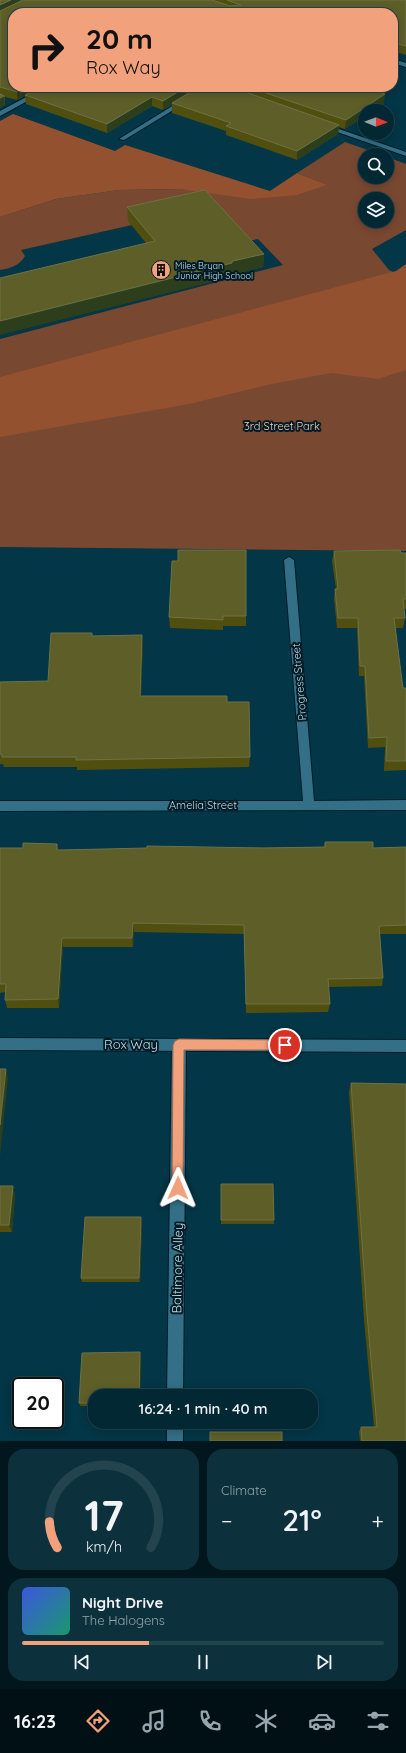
<!DOCTYPE html>
<html lang="en">
<head>
<meta charset="utf-8">
<style>
  body { margin:0; font-family:Quicksand,sans-serif; background:#0c303c; color:#f1f3f6; height:100vh; display:flex; flex-direction:column; font-size:15px; white-space:nowrap }
  * { box-sizing:border-box; margin:0 }
  p { font-size:13px; color:#96a6ac }
  .icon { flex:none; width:22px; height:22px; fill:none; stroke:currentColor; stroke-width:2; stroke-linecap:round; stroke-linejoin:round }
  .map { position:relative; height:1441px; overflow:hidden }
  .sheet { display:flex; flex-direction:column; gap:8px; padding:8px; background:#01161d; flex:1 }
  .sheet>* { flex:none }
  .banner { position:absolute; left:8px; top:8px; width:390px; height:84px; border-radius:16px; box-shadow:0 2px 10px #0003,0 0 0 1px #23444f; background:#f1a17c; color:#111; overflow:hidden }
  .needle { width:26px; rotate:91deg }
  .controls { position:absolute; left:358px; top:104px; display:grid; gap:8px }
  .controls a { display:grid; place-items:center; width:36px; height:36px; border-radius:50%; background:#022834; box-shadow:0 2px 10px #0003,0 0 0 1px #23444f; font-size:20px }
  .speed { position:absolute; left:12px; top:1377px; display:flex; gap:8px; font-size:20px; font-weight:700; text-align:center }
  .speed>* { display:grid; place-content:center; width:52px; height:52px; border-radius:50%; background:#022834; box-shadow:0 2px 10px #0003,0 0 0 1px #23444f; line-height:1 }
  .speed .limit { border:2px solid #111; border-radius:6px; background:#fff; color:#111 }
  .pin { position:absolute; display:grid; place-items:center; width:34px; height:34px; color:#fff; margin:-17px; border:2px solid #fff; border-radius:50%; box-shadow:0 1px 4px #0007 }
  .me { position:absolute; width:44px; margin:-22px; rotate:1deg; stroke-linejoin:round; filter:drop-shadow(0 0 3px #0008) }
  .turn { display:flex; align-items:center; gap:14px; height:84px; padding:0 12px; font-size:18px }
  .turn .icon { width:52px; height:52px; stroke-width:2.5 }
  .turn b { display:block; font-size:28px; line-height:34px }
  .big { font-size:30px; font-weight:600; line-height:1.1 }
  .sheet .card { flex:1; display:flex; flex-direction:column; justify-content:center; gap:6px; min-width:0; padding:0 14px; border-radius:16px; background:#0c303c }
  .sheet .dial { align-items:center; gap:0 }
  .dial svg { height:104px; overflow:visible; fill:none; stroke:#23444f; stroke-width:7; stroke-linecap:round; text-anchor:middle }
  .dial text { fill:#f1f3f6; stroke:none }
  .song { display:flex; align-items:center; gap:12px }
  .cover { width:48px; height:48px; border-radius:6px; background:linear-gradient(135deg,hsl(230 70% 55%),hsl(160 70% 35%)) }
  .played { height:4px; border-radius:2px; background:linear-gradient(90deg,#f1a17c 35%,#23444f 35%) }
  .keys { display:flex; justify-content:space-around; direction:ltr }
  .heat { display:flex; justify-content:space-between; align-items:center; font-size:22px; direction:ltr }
  .sheet .tiles { flex:1; display:grid; gap:8px; grid-template-columns:1fr 1fr }
  .card:last-child { grid-column:span 2 }
  .trip { position:absolute; left:88px; top:1389px; width:230px; height:40px; border-radius:16px; background:#022834; box-shadow:0 2px 10px #0003,0 0 0 1px #23444f; font-weight:600; line-height:40px; text-align:center }
  .dock { display:flex; height:64px; justify-content:space-around; align-items:center; background:#011015; color:#96a6ac }
  .dock .icon { width:28px; height:28px }
  .dock .current { color:#f1a17c }
  .dock b { font-size:18px; color:#f1f3f6 }
  .map>svg:first-child { display:block }
  .green { fill:#794831; fill-rule:evenodd }
  .forest { fill:#945130 }
  .lines { fill:none; stroke-linecap:round; stroke-linejoin:round }
  .service-casing { stroke:#001c27; stroke-width:2 }
  .minor-casing { stroke:#001c27; stroke-width:2 }
  .service { fill:#336f86; fill-rule:evenodd }
  .minor { fill:#336f86; fill-rule:evenodd }
  .wall { fill:#514f10 }
  .shaded-wall { fill:#2d3e1c }
  .building { fill:#5d5e28; stroke:#6d7246 }
  .route { fill:#f1a17c; stroke:#9d6951 }
  .labels { text-anchor:middle; dominant-baseline:central; stroke-width:4; stroke-linejoin:round; paint-order:stroke }
  .far-poi-label { font-size:9px; fill:#c0deea; stroke:#031b25; text-anchor:start }
  .park-label { font-size:11px; fill:#f6cebb; stroke:#031b25 }
  .street-label { font-size:11px; fill:#c0deea; stroke:#031b25 }
  .near-street-label { font-size:13px; fill:#c0deea; stroke:#031b25 }
</style>
</head>
<body>
<div class="map">
<svg width="406" height="1441" viewBox="0 0 406 1441">
  <rect width="100%" height="100%" fill="#033646"/>
  <!-- green -->
  <path class="green" d="M345,142L382,155H365V177H387V157L406,164V230L372,249L389,270L406,278V551L0,547V339L283,265L258,239L243,242L212,207L21,250L25,256C19,266 11,268 0,270V217L56,199L119,190L179,189L298,195L326,185L297,173ZM365,199H387V221H365Z"/>
  <!-- forest -->
  <g class="forest">
    <polygon points="13,114 115,151 125,145 270,191 297,173 327,185 298,195 251,199 179,189 119,190 56,199 0,217 0,121"/>
    <polygon points="406,264 406,370 378,379 331,373 272,384 189,404 0,437 0,377 396,271"/>
  </g>
  <g class="lines">
    <defs>
      <g id="service">
        <polygon points="45,87 53,87 0,116 0,111"/>
        <polygon points="203,87 211,87 124,140 119,139"/>
        <polygon points="179,1039 184,1041 186,1045 183,1396 167,1396 172,1045 174,1041"/>
        <rect x="167" y="1422" width="16" height="19"/>
      </g>
      <g id="minor">
        <polygon points="393,59 406,63 406,67 393,63"/>
        <polygon points="323,125 327,125 406,152 406,156 323,127"/>
        <polygon points="289,557 294,560 314,801 406,800 406,810 0,811 0,801 303,801 284,560"/>
        <polygon points="0,1038 406,1040 406,1052 0,1050"/>
      </g>
    </defs>
    <!-- service casing -->
    <use href="#service" class="service-casing"/>
    <!-- minor casing -->
    <use href="#minor" class="minor-casing"/>
    <!-- service -->
    <use href="#service" class="service"/>
    <!-- minor -->
    <use href="#minor" class="minor"/>
  </g>
  <!-- wall -->
  <g class="wall">
    <polygon points="0,0 406,0 406,55 393,51 393,13 13,13 13,87 364,87 384,103 365,111 365,116 345,129 339,127 338,134 297,160 226,135 226,131 172,113 172,105 163,110 152,106 107,133 26,104 25,96 17,100 5,97 5,105 0,108"/>
    <polygon points="127,207 264,254 263,267 232,275 232,277 146,243 128,221"/>
    <polygon points="178,550 246,616 246,626 223,626 223,630 170,628 169,617 178,561"/>
    <polygon points="334,551 406,553 406,609 404,609 405,618 403,628 395,628 403,688 406,688 406,770 384,771 385,747 368,748 364,676 359,676 357,628 337,628 334,599 335,589 336,589 332,561"/>
    <polygon points="93,636 143,645 141,696 227,702 250,757 249,767 77,770 77,767 4,767 3,764 0,764 0,682 48,681"/>
    <polygon points="325,842 373,848 406,847 406,934 380,934 383,978 382,986 328,987 330,1004 328,1012 246,1013 244,934 134,932 133,947 63,947 59,1008 7,1008 5,1000 5,992 0,993 0,848 23,848 57,844 58,850 61,850 324,847"/>
    <polygon points="351,1083 406,1441 360,1441 359,1432 361,1427 374,1427 364,1320 349,1092"/>
    <polygon points="221,1184 274,1220 274,1224 221,1224"/>
    <polygon points="0,1186 15,1194 12,1232 0,1232"/>
    <polygon points="142,1222 140,1282 82,1282 81,1278"/>
    <polygon points="141,1356 140,1396 95,1396 95,1406 80,1406 79,1403"/>
  </g>
  <!-- shaded-wall -->
  <g class="shaded-wall">
    <polygon points="11,0 28,0 0,14 0,5"/>
    <polygon points="25,87 42,87 25,95 25,96 17,100 17,92"/>
    <polygon points="186,87 200,87 172,103 172,105 163,110 163,101"/>
    <polygon points="385,94 384,103 372,111 365,111 365,116 345,129 346,120"/>
    <polygon points="4,96 5,105 0,108 0,98"/>
    <polygon points="152,97 152,106 107,133 107,124"/>
    <polygon points="339,125 338,134 297,160 297,151"/>
    <polygon points="264,254 263,267 232,275 232,277 0,335 0,321"/>
    <polygon points="142,635 143,645 140,706 140,696"/>
    <polygon points="133,923 134,932 133,947 132,938"/>
    <polygon points="62,938 63,947 59,1008 58,999"/>
    <polygon points="6,1069 8,1078 0,1157 0,1125"/>
    <polygon points="13,1186 15,1194 12,1232 9,1225"/>
    <polygon points="141,1217 142,1222 140,1282 139,1278"/>
    <polygon points="140,1352 141,1356 140,1396 139,1396"/>
  </g>
  <!-- building -->
  <g class="building">
    <polygon points="0,0 11,0 0,5"/>
    <polygon points="23,0 212,0 230,6 241,5 227,0 406,0 406,46 393,43 393,13 13,13 13,87 25,87 17,92 0,87 0,11"/>
    <polygon points="39,87 186,87 163,101 152,97 107,124 25,95"/>
    <polygon points="199,87 231,87 339,125 297,151 226,126 231,123 172,103"/>
    <polygon points="248,87 364,87 385,94 346,120"/>
    <polygon points="0,94 4,96 0,98"/>
    <polygon points="205,190 264,254 232,261 232,263 0,321 0,278 155,241 127,207"/>
    <polygon points="178,550 246,550 246,616 223,616 223,620 169,617 172,561 178,561"/>
    <polygon points="400,550 401,553 406,553 406,599 403,599 405,618 394,618 403,688 406,688 406,761 386,761 387,737 369,738 365,666 360,666 358,618 338,618 335,589 338,589 334,551"/>
    <polygon points="51,633 92,633 92,636 142,635 140,696 227,696 227,702 249,702 250,757 76,760 76,757 2,757 2,754 0,754 0,682 48,681"/>
    <polygon points="325,842 373,842 373,848 406,847 406,925 379,926 383,978 328,979 330,1004 246,1004 244,925 133,923 132,938 62,938 58,999 5,1000 6,984 0,984 0,848 23,848 23,843 57,844 57,850 61,850 147,848 147,846 263,848 325,847"/>
    <polygon points="0,1069 6,1069 0,1125"/>
    <polygon points="351,1083 406,1084 406,1441 362,1441 361,1427 377,1427 367,1314"/>
    <polygon points="221,1184 273,1184 274,1220 221,1220"/>
    <polygon points="0,1186 13,1186 9,1225 0,1225"/>
    <polygon points="85,1217 141,1217 139,1278 81,1278"/>
    <polygon points="140,1352 139,1396 95,1396 95,1403 79,1403 82,1353"/>
    <rect x="210" y="1432" width="72" height="9"/>
  </g>
  <!-- route -->
  <polygon class="route" points="179,1039 285,1040 289,1042 290,1045 289,1049 285,1050 184,1050 183,1188 182,1192 178,1194 173,1192 172,1188 173,1045 175,1041"/>
  <!-- icons -->
  <defs>
    <symbol id="building-disc" viewBox="-11 -11 22 22"><circle r="9.5" fill="#f1a17c" stroke="#031b25"/><path d="M-4-6H4V6H1V3H-1V6H-4ZM-2.5-4.3h1.7v1.8h-1.7ZM.8-4.3h1.7v1.8H.8ZM-2.5-1h1.7V.8h-1.7ZM.8-1h1.7V.8H.8Z" fill="#111"/></symbol>
  </defs>
  <g fill-rule="evenodd">
    <use href="#building-disc" x="150" y="259" width="22" height="22"/>
  </g>
  <g class="labels">
    <!-- far-poi labels -->
    <g class="far-poi-label">
      <text x="175" y="265">Miles Bryan<tspan x="175" dy="10">Junior High School</tspan></text>
    </g>
    <!-- park labels -->
    <g class="park-label">
      <text x="282" y="426">3rd Street Park</text>
    </g>
    <!-- street labels -->
    <g class="street-label">
      <text transform="translate(299 682) rotate(-95)">Progress Street</text>
      <text x="203" y="805">Amelia Street</text>
    </g>
    <!-- near-street labels -->
    <g class="near-street-label">
      <text x="131" y="1044">Rox Way</text>
      <text transform="translate(177 1268) rotate(-89)">Baltimore Alley</text>
    </g>
  </g>
</svg>
<div class="controls">
<a><svg class="needle" viewBox="-14 -14 28 28"><path d="M0-13l5 13h-10z" fill="#e53935"/><path d="M0 13l5-13h-10z" fill="#96a6ac"/></svg></a>
<a><svg class="icon" aria-label="search" viewBox="0 0 24 24"><circle cx="10" cy="10" r="6"/><path d="M15 15l6 6"/></svg></a>
<a><svg class="icon" aria-label="layers" viewBox="0 0 24 24"><path d="M12 4l9 5-9 5-9-5zM3 14l9 5 9-5"/></svg></a>
</div>
<div class="speed"><div class="limit">20</div></div>
<div class="pin" style="left:285px;top:1045px;background:#d93025"><svg class="icon" aria-label="arrive" viewBox="0 0 24 24"><path d="M6 21V4h12l-3 4 3 4H6"/></svg></div>
<svg class="me" style="left:178px;top:1188px" viewBox="-20 -20 40 40"><path d="M0-17L14 15 0 8-14 15z" fill="#f1a17c" stroke="#fff" stroke-width="4"/></svg>
<div class="trip">16:24 · 1 min · 40 m</div>
<div class="banner">
<div class="turn"><svg class="icon" aria-label="right" viewBox="0 0 24 24"><path d="M7 20v-9h11M14 6l5 5-5 5"/></svg><div><b>20 m</b>Rox Way</div></div>
</div>
</div>
<section class="sheet">
<div class="tiles">
<div class="card dial"><svg viewBox="0 0 100 80">
<path d="M14 69A42 42 0 1 1 86 69"/>
<path d="M14 69A42 42 0 0 1 8 49" stroke="#f1a17c"/>
<text x="50" y="56" font-size="32" font-weight="700">17</text>
<text x="50" y="72" font-size="11">km/h</text>
</svg></div>
<div class="card"><p>Climate</p>
<div class="heat"><a>−</a><b class="big">21°</b><a>+</a></div>
</div>
<div class="card">
<div class="song"><i class="cover"></i><div><b>Night Drive</b><p>The Halogens</p></div></div>
<div class="played"></div>
<div class="keys"><svg class="icon" aria-label="previous" viewBox="0 0 24 24"><path d="M18 5L8 12l10 7zM5 5v14"/></svg><svg class="icon" aria-label="pause" viewBox="0 0 24 24"><path d="M8 5v14M16 5v14"/></svg><svg class="icon" aria-label="next" viewBox="0 0 24 24"><path d="M6 5l10 7-10 7zM19 5v14"/></svg></div>
</div>
</div>
</section>
<nav class="dock">
<b>16:23</b>
<svg class="icon current" aria-label="directions" viewBox="0 0 24 24"><path d="M12 3l9 9-9 9-9-9zM9 14v-3h6M13 9l2 2-2 2"/></svg>
<svg class="icon" aria-label="music" viewBox="0 0 24 24"><path d="M9 18V5l10-2v13"/><circle cx="6" cy="18" r="3"/><circle cx="16" cy="16" r="3"/></svg>
<svg class="icon" aria-label="phone" viewBox="0 0 24 24"><path d="M5 4h4l2 5-3 2q2 4 5 5l2-3 5 2v4C11 20 4 13 5 4z"/></svg>
<svg class="icon" aria-label="climate" viewBox="0 0 24 24"><path d="M12 3v18M4 7l16 10M4 17L20 7"/></svg>
<svg class="icon" aria-label="car" viewBox="0 0 24 24"><path d="M5 17H2v-5l4-1 3-4h7l3 4 3 1v5h-3M9 17h6M6 11h13"/><circle cx="7" cy="17" r="2"/><circle cx="17" cy="17" r="2"/></svg>
<svg class="icon" aria-label="filters" viewBox="0 0 24 24"><path d="M4 7h16M4 17h16"/><circle cx="9" cy="7" r="2"/><circle cx="15" cy="17" r="2"/></svg>
</nav>
</body>
</html>
